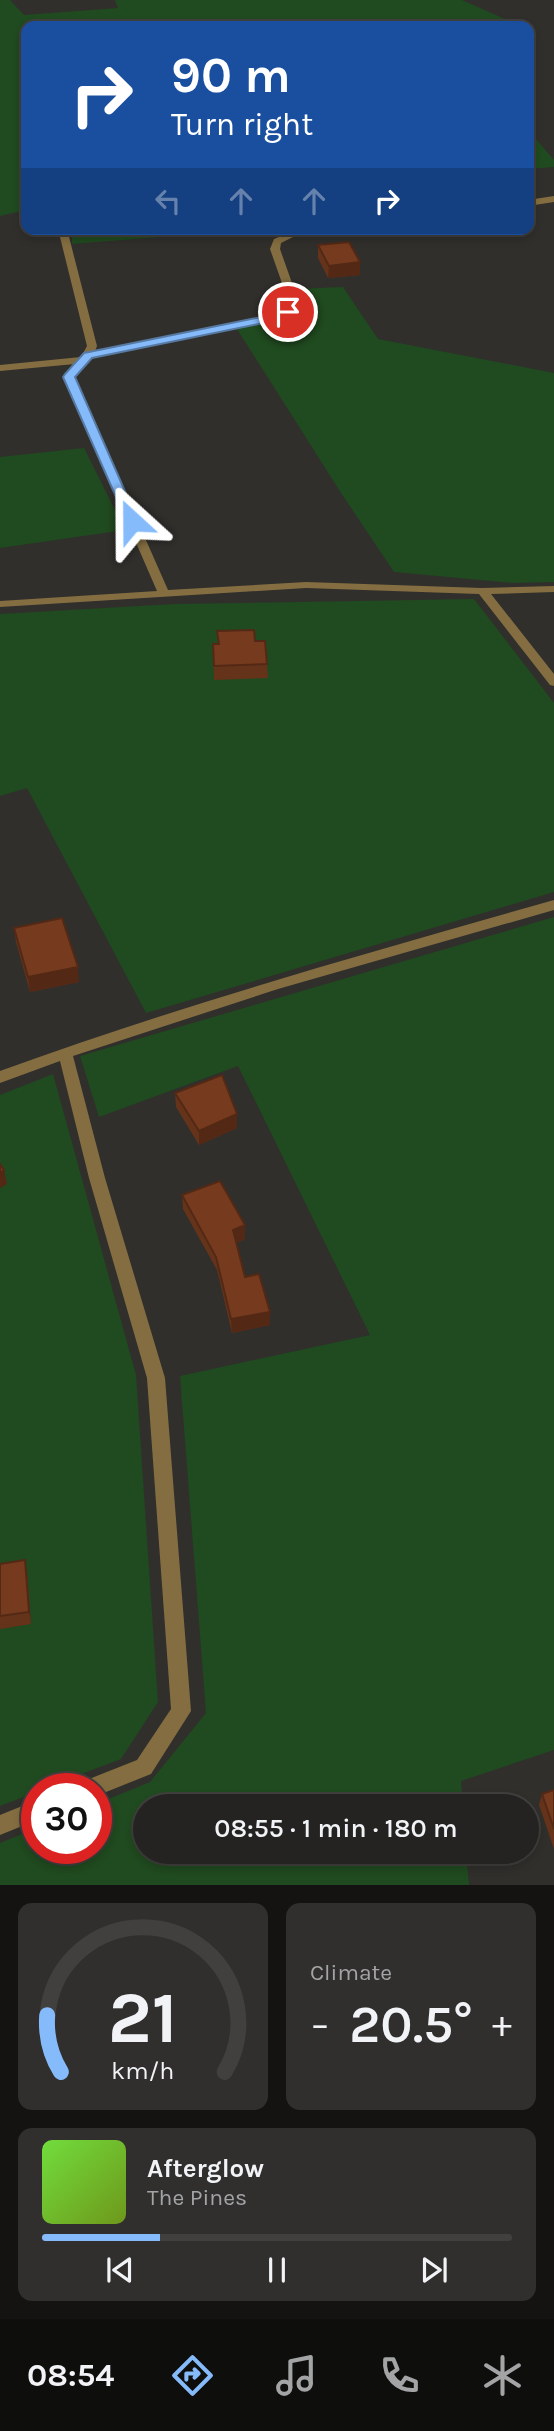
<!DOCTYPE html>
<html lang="en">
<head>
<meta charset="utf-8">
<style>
  body { margin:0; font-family:Karla,sans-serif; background:#302f2e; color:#f1f3f6; height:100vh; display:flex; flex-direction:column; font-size:26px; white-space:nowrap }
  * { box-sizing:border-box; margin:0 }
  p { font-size:23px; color:#a3a4a5 }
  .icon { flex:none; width:38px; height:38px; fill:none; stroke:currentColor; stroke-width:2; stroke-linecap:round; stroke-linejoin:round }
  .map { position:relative; height:1885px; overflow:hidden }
  .drawer { display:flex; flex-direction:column; gap:18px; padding:18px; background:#141312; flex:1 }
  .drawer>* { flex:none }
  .guide { position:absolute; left:21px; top:21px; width:513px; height:214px; border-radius:14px; box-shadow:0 4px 10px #0003,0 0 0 2px #41403f; background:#1a4fa0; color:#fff; overflow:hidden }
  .speed { position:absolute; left:21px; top:1773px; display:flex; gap:14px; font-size:35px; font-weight:700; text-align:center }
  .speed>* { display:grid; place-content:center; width:91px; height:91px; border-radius:50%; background:#242321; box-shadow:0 4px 10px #0003,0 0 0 2px #41403f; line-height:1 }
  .speed .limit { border:10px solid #d22; background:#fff; color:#111 }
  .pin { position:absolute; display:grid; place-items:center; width:60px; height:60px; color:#fff; margin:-30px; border:4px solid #fff; border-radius:50%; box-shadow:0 2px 7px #0007 }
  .me { position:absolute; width:77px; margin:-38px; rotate:336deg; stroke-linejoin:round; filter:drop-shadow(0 0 5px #0008) }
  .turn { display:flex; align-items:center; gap:24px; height:147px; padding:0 35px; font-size:32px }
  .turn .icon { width:91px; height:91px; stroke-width:2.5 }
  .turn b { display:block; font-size:49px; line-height:60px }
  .lanes { display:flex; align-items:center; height:66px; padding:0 35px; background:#0003; justify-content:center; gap:35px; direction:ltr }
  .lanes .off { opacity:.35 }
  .big { font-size:52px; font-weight:600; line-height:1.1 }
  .drawer .card { flex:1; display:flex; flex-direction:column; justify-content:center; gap:10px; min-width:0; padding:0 24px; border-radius:14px; background:#302f2e }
  .drawer .dial { align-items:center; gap:0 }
  .dial svg { height:182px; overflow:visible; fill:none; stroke:#41403f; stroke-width:7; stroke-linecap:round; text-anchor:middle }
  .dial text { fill:#f1f3f6; stroke:none }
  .song { display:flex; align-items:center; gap:21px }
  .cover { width:84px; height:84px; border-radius:10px; background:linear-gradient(135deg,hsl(100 70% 55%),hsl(80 70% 35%)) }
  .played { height:7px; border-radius:4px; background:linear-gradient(90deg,#86bbfb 25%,#41403f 25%) }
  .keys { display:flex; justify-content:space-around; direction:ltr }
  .heat { display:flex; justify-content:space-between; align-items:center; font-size:38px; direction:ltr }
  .drawer .tiles { flex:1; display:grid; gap:18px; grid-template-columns:1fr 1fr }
  .card:last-child { grid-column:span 2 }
  .trip { position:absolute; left:133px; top:1794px; width:406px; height:70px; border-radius:35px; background:#242321; box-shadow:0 4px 10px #0003,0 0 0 2px #41403f; font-weight:600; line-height:70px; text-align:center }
  .tab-bar { display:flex; height:112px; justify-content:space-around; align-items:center; background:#0e0e0d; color:#a3a4a5 }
  .tab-bar .icon { width:49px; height:49px }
  .tab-bar .on { color:#86bbfb }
  .tab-bar b { font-size:32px; color:#f1f3f6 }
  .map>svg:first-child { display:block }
  .green { fill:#204a1f }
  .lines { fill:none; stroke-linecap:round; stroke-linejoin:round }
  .minor { fill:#846e41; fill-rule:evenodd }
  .wall { fill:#65331a }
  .shaded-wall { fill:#532915 }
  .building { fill:#763b1e; stroke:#532915; stroke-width:2 }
  .route { fill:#86bbfb; stroke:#577aa3; stroke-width:2 }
</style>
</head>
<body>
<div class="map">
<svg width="554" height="1885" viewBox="0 0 554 1885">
  <rect width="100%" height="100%" fill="#302f2c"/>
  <!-- green -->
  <g class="green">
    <polygon points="0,0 10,0 24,15 118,8 115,0 462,0 521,26 26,26 26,210 0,216"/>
    <polygon points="528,130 554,160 554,167 529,169"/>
    <polygon points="72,229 261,229 72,244"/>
    <polygon points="343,287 378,339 554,373 554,582 513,583 394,572 341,493 237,329 298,313 299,300 295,289"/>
    <polygon points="84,448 125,530 0,548 0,457"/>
    <polygon points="474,599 554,703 554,892 146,1013 27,788 0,796 0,614 174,604"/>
    <polygon points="554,917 554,1750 461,1781 463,1806 145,1806 145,1852 466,1852 469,1885 0,1885 0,1843 37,1828 37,1848 96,1848 96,1804 150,1782 206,1713 180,1376 370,1335 238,1066 99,1117 80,1056"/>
    <polygon points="53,1074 136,1375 158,1702 121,1759 45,1788 37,1788 37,1792 0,1806 0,1095"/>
  </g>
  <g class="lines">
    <!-- minor -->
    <g class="minor">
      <polygon points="554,196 554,202 528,206 528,200"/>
      <polygon points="58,229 67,229 97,346 95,351 276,315 284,310 288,300 270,249 274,239 291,232 339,229 293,237 281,243 280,249 298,300 291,314 279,320 91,357 74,377 168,590 306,582 482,588 554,586 554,592 491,594 554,674 554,686 550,685 479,594 306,588 0,607 0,601 157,591 64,377 75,364 0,371 0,365 81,357 87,346"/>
      <path d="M554,900V910L278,989L73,1056L105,1178L165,1378L191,1711L151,1774L96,1796V1788H81L84,1781L137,1760L171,1709L147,1378L89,1178L60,1061L0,1083V1071C181,1005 368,953 554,900Z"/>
      <polygon points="37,1800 37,1820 0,1835 0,1815"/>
    </g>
  </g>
  <!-- wall -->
  <g class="wall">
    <polygon points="318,245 360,262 360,275 328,278 318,258"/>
    <polygon points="217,631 255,641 267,664 268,678 214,680 213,644 218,644"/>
    <polygon points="14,928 79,982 30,992 16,942"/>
    <polygon points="175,1093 237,1128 199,1145 176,1107"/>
    <polygon points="182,1195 245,1239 236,1243 245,1277 270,1312 270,1325 232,1333 217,1270 183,1209"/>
    <polygon points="0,1564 27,1573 31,1624 0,1629"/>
    <polygon points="554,1790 554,1849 539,1805 542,1794"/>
  </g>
  <!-- shaded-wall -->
  <g class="shaded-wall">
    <polygon points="360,262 360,275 328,278 329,266"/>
    <polygon points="78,967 79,982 30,992 28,977"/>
    <polygon points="237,1114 237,1128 199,1145 199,1131"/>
    <polygon points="4,1170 7,1184 0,1188 0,1173"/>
    <polygon points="245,1225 245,1239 233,1244 233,1230"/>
    <polygon points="270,1312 270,1325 232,1333 231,1319"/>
    <polygon points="25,1560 27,1573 31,1624 29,1612"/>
  </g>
  <!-- building -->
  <g class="building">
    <polygon points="349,242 360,262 329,266 318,245"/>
    <polygon points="254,630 255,641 265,641 267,664 214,666 213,644 219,644 217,631"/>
    <polygon points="62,918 78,967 28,977 14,928"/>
    <polygon points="222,1075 237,1114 199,1131 175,1093"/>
    <polygon points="0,1164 4,1170 0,1173"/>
    <polygon points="220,1181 245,1225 233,1230 245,1277 259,1274 270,1312 231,1319 216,1257 182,1195"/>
    <polygon points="25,1560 29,1612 0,1616 0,1564"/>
    <polygon points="554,1790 554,1829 542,1794"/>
  </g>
  <!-- route -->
  <polygon class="route" points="288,309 294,312 283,319 92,358 75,377 138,521 137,524 128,524 63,377 65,374 84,353 276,314"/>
</svg>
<div class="speed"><div class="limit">30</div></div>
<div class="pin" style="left:288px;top:312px;background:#d93025"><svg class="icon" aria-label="arrive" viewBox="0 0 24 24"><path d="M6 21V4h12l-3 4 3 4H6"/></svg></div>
<svg class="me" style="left:132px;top:521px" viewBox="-20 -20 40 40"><path d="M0-17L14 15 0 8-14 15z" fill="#86bbfb" stroke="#fff" stroke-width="4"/></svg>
<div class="trip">08:55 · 1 min · 180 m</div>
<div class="guide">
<div class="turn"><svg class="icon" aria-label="right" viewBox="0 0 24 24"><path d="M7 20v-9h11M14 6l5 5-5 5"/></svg><div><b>90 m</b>Turn right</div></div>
<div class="lanes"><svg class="icon off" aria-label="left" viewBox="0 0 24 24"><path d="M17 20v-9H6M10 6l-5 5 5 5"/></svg><svg class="icon off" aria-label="ahead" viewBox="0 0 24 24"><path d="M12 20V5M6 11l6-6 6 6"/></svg><svg class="icon off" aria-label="ahead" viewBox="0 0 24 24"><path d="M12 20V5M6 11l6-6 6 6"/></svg><svg class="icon" aria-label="right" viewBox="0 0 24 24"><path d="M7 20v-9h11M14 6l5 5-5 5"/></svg></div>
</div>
</div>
<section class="drawer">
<div class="tiles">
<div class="card dial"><svg viewBox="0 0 100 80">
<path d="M14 69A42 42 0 1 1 86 69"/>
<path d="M14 69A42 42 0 0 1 8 44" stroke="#86bbfb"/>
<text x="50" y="56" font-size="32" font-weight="700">21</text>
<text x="50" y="72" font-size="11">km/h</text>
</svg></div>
<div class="card"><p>Climate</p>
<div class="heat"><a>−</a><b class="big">20.5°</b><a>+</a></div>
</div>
<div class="card">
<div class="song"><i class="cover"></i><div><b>Afterglow</b><p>The Pines</p></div></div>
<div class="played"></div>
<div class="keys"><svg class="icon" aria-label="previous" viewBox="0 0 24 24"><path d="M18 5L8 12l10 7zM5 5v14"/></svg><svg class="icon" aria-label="pause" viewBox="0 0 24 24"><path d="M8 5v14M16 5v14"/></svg><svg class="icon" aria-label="next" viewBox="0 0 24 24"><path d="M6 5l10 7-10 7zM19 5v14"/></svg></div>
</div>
</div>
</section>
<nav class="tab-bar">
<b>08:54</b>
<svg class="icon on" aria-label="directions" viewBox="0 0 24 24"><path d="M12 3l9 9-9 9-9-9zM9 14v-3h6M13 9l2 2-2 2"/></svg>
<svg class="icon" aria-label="music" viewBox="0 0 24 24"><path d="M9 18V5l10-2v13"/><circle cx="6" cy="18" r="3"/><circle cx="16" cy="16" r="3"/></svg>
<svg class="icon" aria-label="phone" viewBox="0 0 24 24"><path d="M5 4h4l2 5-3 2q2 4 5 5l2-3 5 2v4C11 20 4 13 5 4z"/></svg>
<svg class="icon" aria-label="climate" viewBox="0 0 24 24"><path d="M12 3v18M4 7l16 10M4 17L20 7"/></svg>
</nav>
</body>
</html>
